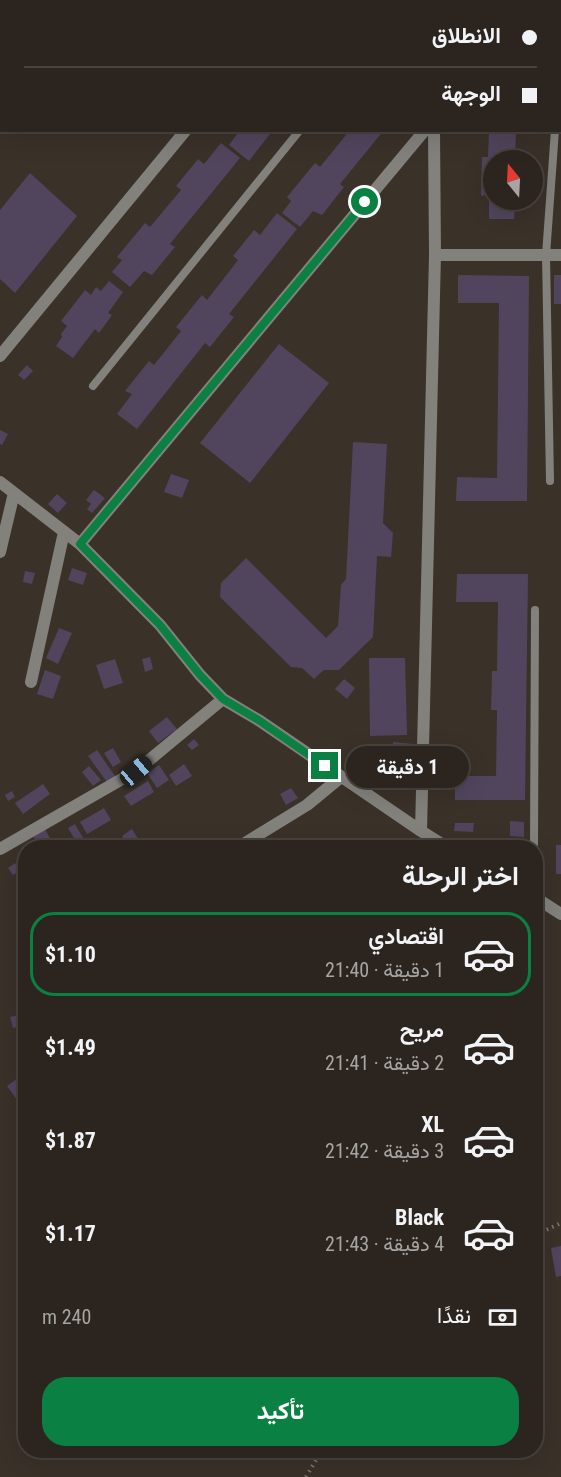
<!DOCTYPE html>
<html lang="ar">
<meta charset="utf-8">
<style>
body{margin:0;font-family:"Roboto Condensed",Vazirmatn,sans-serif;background:#342d28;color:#f1f3f6;direction:rtl;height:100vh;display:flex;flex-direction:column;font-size:22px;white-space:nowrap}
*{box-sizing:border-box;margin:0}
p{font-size:20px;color:#a6a5a4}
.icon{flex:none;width:33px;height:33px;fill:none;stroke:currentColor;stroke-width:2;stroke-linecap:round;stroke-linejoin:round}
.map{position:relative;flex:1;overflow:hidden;direction:ltr}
.details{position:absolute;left:18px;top:840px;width:525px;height:618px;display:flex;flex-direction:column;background:#2c251f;border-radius:24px;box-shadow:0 6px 24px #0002,0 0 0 2px #48423d;direction:rtl}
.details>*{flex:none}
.hud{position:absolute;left:0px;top:0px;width:561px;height:132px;box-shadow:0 6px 24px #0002,0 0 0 2px #48423d;direction:rtl;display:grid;align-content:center;height:132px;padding:0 24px;background:#2c251f}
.needle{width:39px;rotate:342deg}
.fabs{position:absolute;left:483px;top:150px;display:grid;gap:12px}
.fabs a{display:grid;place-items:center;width:60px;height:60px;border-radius:50%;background:#2c251f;box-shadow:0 6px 24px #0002,0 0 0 2px #48423d;font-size:30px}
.end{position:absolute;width:27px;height:27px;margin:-14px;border:8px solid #0b8043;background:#fff;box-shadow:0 0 0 3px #fff}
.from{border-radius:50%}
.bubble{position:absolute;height:42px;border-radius:21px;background:#2c251f;box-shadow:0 6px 24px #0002,0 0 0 2px #48423d;font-size:20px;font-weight:700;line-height:42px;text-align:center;direction:rtl}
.car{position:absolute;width:18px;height:36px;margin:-18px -9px;border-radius:8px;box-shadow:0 0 4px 2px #0007;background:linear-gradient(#222 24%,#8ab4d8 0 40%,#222 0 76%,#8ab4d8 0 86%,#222 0)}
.hud b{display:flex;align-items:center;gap:21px;height:57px;font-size:22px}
.hud b+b{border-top:2px solid #48423d}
.hud i{width:15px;height:15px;background:#f1f3f6}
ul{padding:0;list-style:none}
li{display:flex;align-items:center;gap:18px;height:84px;margin:0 12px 9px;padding:0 12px;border:3px solid transparent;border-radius:24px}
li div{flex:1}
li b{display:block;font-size:22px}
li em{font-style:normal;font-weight:700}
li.selected{border-color:#0b8043}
li>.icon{width:54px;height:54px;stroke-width:1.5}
h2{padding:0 24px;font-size:27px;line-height:72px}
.pay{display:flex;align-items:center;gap:15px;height:66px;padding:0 24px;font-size:22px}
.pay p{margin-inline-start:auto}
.button{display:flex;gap:12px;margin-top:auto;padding:12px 24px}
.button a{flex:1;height:69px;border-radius:24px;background:#0b8043;color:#fff;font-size:24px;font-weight:700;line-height:69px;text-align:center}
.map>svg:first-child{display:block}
</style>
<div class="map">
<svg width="561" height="1477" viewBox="0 0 561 1477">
<rect width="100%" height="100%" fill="#3a3129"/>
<path fill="#50455d" d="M240,130H273L249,161L229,145Z
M350,130H384L340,184L344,187L322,215L313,211L300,227L282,213L291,201L287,197L315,163L320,167Z
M489,130H516L515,160H494V200H515L514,219H489V194L481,196L482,157H488Z
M221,143L240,158L170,244L175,247L152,275L144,271L130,287L112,272L122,260L117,257L145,223L150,227L181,190L176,186L198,159L204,164Z
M30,173L77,216L15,293L0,279V210Z
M277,213L297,229L229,314L234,317L210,347L205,343L137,429L117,414L132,394L125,391L149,361L154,365L181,331L176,327L202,295L207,300L238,260L233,256L254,230L260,235Z
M458,275L529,276L527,501H456L457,477L497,478L499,303H458Z
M554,275H561V304H554Z
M109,281L123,292L108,313L112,315L99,333L95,329L73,358L56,346L62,337L61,334L67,326L61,321L85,290L91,295L96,287L101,291Z
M279,344L329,383L250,483L200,443Z
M27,365L33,371L24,380L18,375Z
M0,430L8,434L2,445L0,444Z
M353,442L387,444L383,523L393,533L391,557L377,556L373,637L339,670H324L314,679L302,668L291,667L220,597L221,583L246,558L326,638L338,626L341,585L346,579Z
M171,474L189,480L182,498L164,492Z
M94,490L105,498L92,513L87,509L91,504L86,500Z
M57,494L67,503L58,513L48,504Z
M72,568L87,573L83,585L68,580Z
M25,571L35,573L32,584L23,582Z
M457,574H528L525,800H455V776H496L497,710H491L492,671H497L498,602H456Z
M59,628L72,633L58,664L46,658Z
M150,657L153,669L145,672L142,659Z
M369,658H405L407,735L370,736Z
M115,659L123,683L104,689L96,665Z
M45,670L61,676L53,699L37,694Z
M344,679L355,688L347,699L335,689Z
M167,717L177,729L158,743L149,731Z
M194,739L199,745L192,750L187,745Z
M393,742L413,744L412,763L391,762Z
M113,748L121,762L113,767L104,753Z
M97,750L117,779L109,785L88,756Z
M184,764L192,776L176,786L169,775Z
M159,765L169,780L157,788L147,773Z
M89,766L101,780L93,786L82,772Z
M148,781L154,792L131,806L124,796Z
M43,784L50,794L23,814L15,803Z
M291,788L298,798L286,805L280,794Z
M12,791L15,797L8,801L5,795Z
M104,808L111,820L87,834L80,822Z
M510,821L524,822V837L510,836Z
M455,823H474L473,832L454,831Z
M75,824L85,841L78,845L68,828Z
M45,829L55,848H40L33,836Z
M132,829L144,848H130L122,836Z
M556,845H561V874H556Z
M15,863L20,871L13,875L8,868Z
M26,1013V1025L13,1028L10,1017Z
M26,1072V1112L7,1086Z
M561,1246V1276L556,1277L551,1248Z"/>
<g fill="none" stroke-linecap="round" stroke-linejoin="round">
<path stroke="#7f7770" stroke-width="4" stroke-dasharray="1.5 4.5" stroke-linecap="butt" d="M536,1235L561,1223
M306,1477L322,1450"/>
<path stroke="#83817c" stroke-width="8" d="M26,2L29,0
M186,2L187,0
M405,2L406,0
M0,14H2
M560,67L561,46
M93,386L300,130
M550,481L546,255L555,130
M534,848L535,610"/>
<path stroke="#83817c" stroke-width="12" d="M101,0L102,2
M428,0V2
M288,2L289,0
M0,106L2,105
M434,130L435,255H561
M0,356L186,130
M0,482L80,544L160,625L200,675L223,699L260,721L421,831L448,848
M80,544L425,130
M0,552L14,493
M31,682L64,532
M421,831L435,255
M237,848L307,805L341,777
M0,849L136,771L223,699
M536,898L561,914"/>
</g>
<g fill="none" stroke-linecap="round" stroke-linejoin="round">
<path stroke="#0b8043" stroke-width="8" d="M325,766L260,721L223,699L200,675L160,625L80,544L365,202"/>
</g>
</svg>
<div class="fabs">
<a><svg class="needle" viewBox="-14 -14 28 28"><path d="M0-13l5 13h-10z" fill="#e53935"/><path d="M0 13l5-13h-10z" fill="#a6a5a4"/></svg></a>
</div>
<i class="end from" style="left:365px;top:202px"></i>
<i class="end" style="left:325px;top:766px"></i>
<div class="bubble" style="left:346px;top:746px;width:123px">1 دقيقة</div>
<i class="car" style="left:136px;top:771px;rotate:50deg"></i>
<div class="hud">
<b><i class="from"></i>الانطلاق</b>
<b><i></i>الوجهة</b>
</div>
<section class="details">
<h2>اختر الرحلة</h2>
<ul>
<li class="selected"><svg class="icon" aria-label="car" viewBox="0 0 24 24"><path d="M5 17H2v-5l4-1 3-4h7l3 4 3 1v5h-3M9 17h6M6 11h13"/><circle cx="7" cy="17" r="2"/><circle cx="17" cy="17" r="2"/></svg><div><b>اقتصادي</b><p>1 دقيقة · 21:40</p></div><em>$1.10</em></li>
<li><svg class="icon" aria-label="car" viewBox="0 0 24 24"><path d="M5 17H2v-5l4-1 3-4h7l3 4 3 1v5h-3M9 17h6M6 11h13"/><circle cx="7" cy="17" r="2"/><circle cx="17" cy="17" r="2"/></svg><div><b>مريح</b><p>2 دقيقة · 21:41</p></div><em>$1.49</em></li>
<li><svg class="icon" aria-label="car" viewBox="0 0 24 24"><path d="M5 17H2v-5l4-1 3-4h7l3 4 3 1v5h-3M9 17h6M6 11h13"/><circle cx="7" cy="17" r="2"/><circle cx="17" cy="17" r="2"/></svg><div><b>XL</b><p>3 دقيقة · 21:42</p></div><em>$1.87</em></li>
<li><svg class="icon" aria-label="car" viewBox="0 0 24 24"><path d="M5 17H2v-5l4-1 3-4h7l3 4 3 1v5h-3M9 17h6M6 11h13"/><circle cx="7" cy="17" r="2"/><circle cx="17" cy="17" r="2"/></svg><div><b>Black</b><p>4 دقيقة · 21:43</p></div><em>$1.17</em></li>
</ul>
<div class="pay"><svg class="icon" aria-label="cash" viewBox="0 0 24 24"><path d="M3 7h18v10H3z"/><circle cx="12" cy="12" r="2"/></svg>نقدًا<p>240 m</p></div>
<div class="button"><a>تأكيد</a></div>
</section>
</div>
